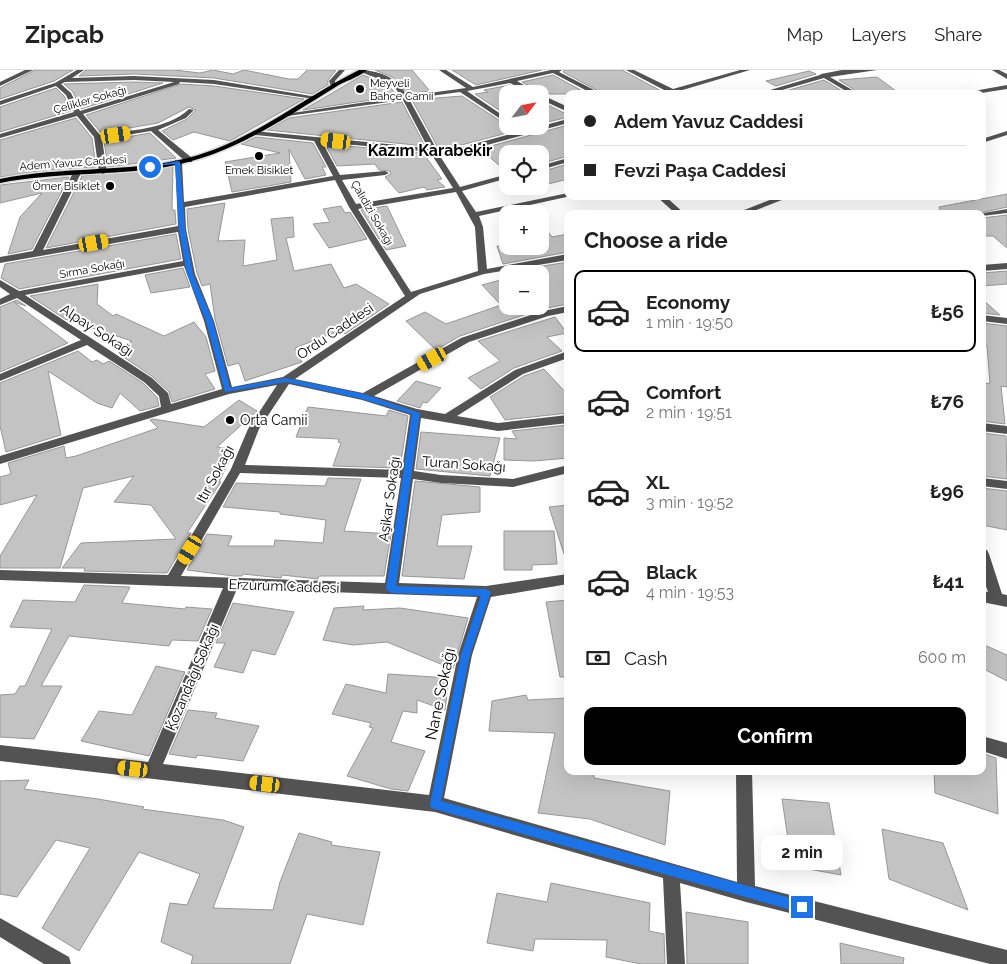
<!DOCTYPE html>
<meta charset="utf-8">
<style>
body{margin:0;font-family:Raleway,sans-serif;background:#f6f6f6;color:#222;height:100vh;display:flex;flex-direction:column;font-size:19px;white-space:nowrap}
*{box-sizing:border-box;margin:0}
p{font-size:16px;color:#767676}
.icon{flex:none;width:28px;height:28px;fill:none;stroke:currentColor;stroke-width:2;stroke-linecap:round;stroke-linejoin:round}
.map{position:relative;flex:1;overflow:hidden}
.details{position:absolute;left:564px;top:140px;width:422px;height:565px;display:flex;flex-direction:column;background:#fff;border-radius:10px;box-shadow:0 5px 20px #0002}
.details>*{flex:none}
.banner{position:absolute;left:564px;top:20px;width:422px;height:110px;border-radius:10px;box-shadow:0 5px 20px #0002;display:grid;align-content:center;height:110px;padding:0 20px;background:#fff}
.needle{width:32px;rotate:58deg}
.tools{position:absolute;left:499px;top:15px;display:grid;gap:10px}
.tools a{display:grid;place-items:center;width:50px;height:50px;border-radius:10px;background:#fff;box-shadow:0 5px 20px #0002;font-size:25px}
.end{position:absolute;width:22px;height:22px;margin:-11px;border:6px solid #1a73e8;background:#fff;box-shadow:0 0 0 2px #fff}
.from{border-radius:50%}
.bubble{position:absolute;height:35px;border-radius:10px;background:#fff;box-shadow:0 5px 20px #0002;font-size:16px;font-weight:700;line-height:35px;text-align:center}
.car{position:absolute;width:15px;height:30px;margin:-15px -8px;border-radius:6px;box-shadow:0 0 4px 1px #0007;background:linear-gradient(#f5c518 24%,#345 0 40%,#f5c518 0 76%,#345 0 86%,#f5c518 0)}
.banner b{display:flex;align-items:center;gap:18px;height:48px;font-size:19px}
.banner b+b{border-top:1px solid #e0e0e0}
.banner i{width:12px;height:12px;background:#222}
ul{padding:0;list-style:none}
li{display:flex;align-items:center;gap:15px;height:82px;margin:0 10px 8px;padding:0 10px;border:2px solid transparent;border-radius:10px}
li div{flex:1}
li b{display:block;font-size:19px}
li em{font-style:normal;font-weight:700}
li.current{border-color:#000}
li>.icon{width:45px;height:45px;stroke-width:1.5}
h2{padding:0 20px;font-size:22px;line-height:60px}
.pay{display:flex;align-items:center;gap:12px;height:55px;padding:0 20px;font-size:19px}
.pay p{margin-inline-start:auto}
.button{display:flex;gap:10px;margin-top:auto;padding:10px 20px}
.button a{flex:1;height:58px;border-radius:10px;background:#000;color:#fff;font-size:20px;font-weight:700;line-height:58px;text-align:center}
header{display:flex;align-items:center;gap:30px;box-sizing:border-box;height:70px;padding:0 25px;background:#fff;border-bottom:1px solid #e0e0e0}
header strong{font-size:24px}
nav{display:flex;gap:28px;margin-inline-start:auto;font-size:18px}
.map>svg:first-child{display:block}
</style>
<header>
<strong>Zipcab</strong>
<nav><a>Map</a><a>Layers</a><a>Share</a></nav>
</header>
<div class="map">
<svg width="1007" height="894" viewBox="0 0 1007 894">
<rect width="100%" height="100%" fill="#fff"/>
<path fill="#c3c3c3" stroke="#979797" d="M35,0H73L54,11L0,29V18Z
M86,0H174L200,3L213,0L233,4L244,0L289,9H298L307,0H336L328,10V15L312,24L214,8L134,4L79,6Z
M375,0H412L430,21L408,24L394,8Z
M452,0H542L476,15Z
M564,0H622L661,21L656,24H604L563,2Z
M809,1L816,4L776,16L766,11Z
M363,5L387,14L398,26L303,40Z
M553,5L588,24H544L522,12Z
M877,7L900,24H861L839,10Z
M824,10L847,24H791L786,21Z
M134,12L163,13L81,39L73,22L64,14Z
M181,14L214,16L304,29L230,71L194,62L173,70L162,61L187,49L196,40L189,37L158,53L101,63L86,45Z
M510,15L526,24H508V46L475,24L488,22L484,20Z
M56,18L64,26L71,41L0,62V37Z
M462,26L508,56V59L533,56L454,77L437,76L412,30Z
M540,31L568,45V47L540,54Z
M402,32L425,76L267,60L289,48Z
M76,48L92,68L96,97L47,100L0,107V70Z
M568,55V86L540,94V84H508L507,102L480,79Z
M150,63L176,88L108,97L104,71Z
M256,67L313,73L326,97H322L326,105L305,109L289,79L291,112L232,122L225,92L280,83L241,74Z
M325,74L423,83L442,109L437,110L445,117L427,120L424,117L399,123L385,107L391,104L390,101L379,100L375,94L337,96Z
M568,94V109L540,116V102Z
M173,97L172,140H175L176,154L46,178L82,106Z
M69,107L32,179L8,184L20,147L42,123L0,133V115Z
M1007,124V137L976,144H940L939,137Z
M225,133L218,171L245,170L243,196L277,190L271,149L293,147L294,167L286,168L294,201L331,194L344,218L356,214L389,234L345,264L341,260L295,278L302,292L245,311L239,293L228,296L215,249L210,214L202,216L197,203L188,159L187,139Z
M341,136L345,143L350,142L367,169L329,178L313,154L330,152L323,139Z
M387,136L406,176L386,180L361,140Z
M1007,145V178L993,166H982V148Z
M540,151L552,167L568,164V182L503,194L497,176H540Z
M176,164L181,189L19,219L1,208L5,194Z
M568,192V234L542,239L460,266L436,280L406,251L425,242L446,254L501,235L482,215L508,208V236H540V204L506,202Z
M183,198L190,217L151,223L145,205Z
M1007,201V214L982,216V203Z
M98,214L97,234L113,246L116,244L164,266L194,252L206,267L215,301L205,304L215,319L172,332L169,322L153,307L122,286L126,284L121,277L132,271L65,249L30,226Z
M982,229L1000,245L982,243Z
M17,230L26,236L14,232L68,273L0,302V237Z
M555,247L567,263L547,267L562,281L514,298L481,319L468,308L500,291L478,271Z
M982,253L1007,256V317L1001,316L1005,354L982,351V314L990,313L987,276H982Z
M78,281L92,292L97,290L103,294L109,291L143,313L157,327L159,336L140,341L120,323L112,338L97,333L48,301L61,365L6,382L0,356V313Z
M544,299L568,325V343L505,350L490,327L524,306Z
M416,311L441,318L427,333L423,332L420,338L397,331Z
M239,330L257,341L217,377L235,379L219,412H221L187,463H191L167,503L84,501L85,498H62L81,473L176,469L151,435L114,432L134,406L83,418L60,498H0V486L37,425L0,435V407L11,404L8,393L64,376L66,388L76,386L158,358L150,350L153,349L204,357Z
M308,337L386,346L389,340L408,346L400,398L333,396L341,373L338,372L339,369L296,367Z
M568,355V388L534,391L504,390V368L517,369L512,361Z
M421,362L500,368L490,406L416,399Z
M982,363L1006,366L1007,409L982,406Z
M328,408L361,409L344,461L391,464L384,506H319L318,509L282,505L281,508L243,504L242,506H234L187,500L207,464L232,466L228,476H274L275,470L323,473L326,450L280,444V442L223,437L236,413L325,416Z
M415,411L480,417V442L442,445L437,476H472L464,509L402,506Z
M982,418L1007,421V460L982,455Z
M568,435V484H564L549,437Z
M504,461H554L557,494L532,495V500H504Z
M84,515L130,517L122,533L185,539L186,537L212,539L198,571L172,570L169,576L69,566L41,616H62L34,669L0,667V625L15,624L20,616H25L52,559L10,557L23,530L75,532Z
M568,530V607H560L546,532Z
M233,533L294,542L275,585L252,580L243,603L214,597L225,573H216Z
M364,536L363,540L400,538L468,548L453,599L387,572L353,575L323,570L334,538Z
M982,574L1007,585V611L982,598Z
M156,596L185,602L149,686L81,671L99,641L132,645Z
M388,604L449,608L445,640L417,630V643L403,641L391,672L425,681L408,721L391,719L347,706L373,658L369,657L371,653L332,644L346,614L386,623Z
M526,625L528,630L568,628V701H594V708L670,721L665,775L590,749L538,743L555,663L489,661L492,631Z
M188,640L217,643L215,648L259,656L243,691L197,685L196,688L169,684Z
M982,683L996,688L998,744L935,723L934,701H982Z
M29,710L24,719L98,729L144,737L142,739L223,750L244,757L213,838L273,840L280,812L299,763L332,772L331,775L380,782L363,855L307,844L290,894H191L193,886L161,872L170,833L187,835L200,804L139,782L79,881L42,858L90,778L56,770L17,827L0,824V711Z
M782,729L829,733L841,805L792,796Z
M882,759L943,773L968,840L889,809Z
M551,813L650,833L649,861L664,864L665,894H641L606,887L607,870L535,869L533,881L487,873L497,823L547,832Z
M686,842L748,852V894H687Z
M840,873L904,888L903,894H841Z"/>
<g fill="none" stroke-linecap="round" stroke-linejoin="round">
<defs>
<path id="major" d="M359,0H367C358,8 344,11 334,18C280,51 230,86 166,97C111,106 55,102 0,113V109C62,96 127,103 188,88C251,72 302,28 359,0Z"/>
</defs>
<use href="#major" stroke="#dbdbdb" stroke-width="3"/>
<path fill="#535353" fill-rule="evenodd" d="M25,0H33L0,16V12Z
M77,0H84L72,8L134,6L214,10L317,27L314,29L214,14L180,12L179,14L83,44L100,65C129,60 167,60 189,39L194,40L186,48L158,60L192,88V92H186L151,61L102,69L107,102L103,104L99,102L94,67L77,46L0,68V64L74,42L66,25L56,16L0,35V31L55,13ZM134,10L174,12L80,41L71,23L61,14L65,12Z
M339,0H345L335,11V16H331L329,11Z
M358,0C378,0 398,7 407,26L466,18L439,0H446L473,17L551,0H562L559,2L602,24H593L553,3L517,11L539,24H531L510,13L467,21L508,49V54L460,22L409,29L436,78L451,80L568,49V53L454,84L438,83L460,117L508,104V108L462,121L476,142L568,123V126H571L479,146L483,157L487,199L568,184V190L484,204L420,224L295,309L363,323L461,268L543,241L568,236V242L548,246L469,272L374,326L417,339L445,344L515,300L568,281V288L523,304L457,346L498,353L568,345V353L498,361L421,348L414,401L441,405L513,409L568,395V403L513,417L441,413L413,409L399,513L486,516L568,504V514L491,527L472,585L444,728L737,812L736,701H752L755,816L1007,880V894H990L746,832L680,813L685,894H667L663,808L435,742L0,691V675L148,692L223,518L0,510V500L168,505L231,399L248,359L277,315L229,324L0,394V386L161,337L159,326L144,312L87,275L0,311V304L81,270L17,228L0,235V229L10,224L0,217V210L19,221L183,191L178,162L0,193V187L33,181L74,101L81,103L43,180L178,156L175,90L182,92L184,132L333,106L314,71L256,65H253V61L428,78L403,30L288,46L285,44L401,27C392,8 374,10 358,0ZM322,72L430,82L453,118L356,134L342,110L385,105L389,103L385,101L340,105ZM335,110L349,137L405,226L283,307L232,317L214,251L195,204L186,159L185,137ZM456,122L475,157L478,201L411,222L358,139ZM184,196L204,251L222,319L171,334L168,323L152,308L25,225ZM289,314L362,330L410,345L402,400L245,395L259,359ZM240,403L401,408L385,513L181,506ZM237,519L477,527L458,585L429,725L163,694Z
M626,0H634L673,19L740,0H750L669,24H658L666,21Z
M842,0H877L830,7L859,24H851L824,8L768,24H757L820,5L821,4Z
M992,0H999L1007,4V9Z
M1007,15V19L975,24H957Z
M540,24L568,37V42L540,29Z
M1007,61V65L982,73V69Z
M568,88V92L540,100V96Z
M656,126H665L685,144H676Z
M780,126H792L746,144H734Z
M1007,139V143L982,146V144H978Z
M1007,193V199L982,201V195Z
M982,245L1007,248V254L982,251Z
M982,353L1007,356V364L982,361Z
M982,408L1007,411V419L982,416Z
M982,479L987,480L989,484L1002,524L1007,525V537L982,532V521L988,522L982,505Z
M982,666L1007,673V689L982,681Z
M0,848L69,887L71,894H44L0,867Z"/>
<use href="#major" fill="#000" fill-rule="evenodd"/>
</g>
<path fill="#1a73e8" d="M178,91L180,92L185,159L193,204L213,251L230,318L286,308L364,324L420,343L396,516L486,519L491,522L470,585L441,731L802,831L808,837L806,841L802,843L431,738L430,734L461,585L481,526L391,523L386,519L412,344L362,329L286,312L225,322L206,251L187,204L179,159L175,94L147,97Z"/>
<g fill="#000" stroke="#fff" stroke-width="2">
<circle cx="360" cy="19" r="5"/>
<circle cx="259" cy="86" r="5"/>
<circle cx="110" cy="116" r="5"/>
<circle cx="230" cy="350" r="5"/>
</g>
<g text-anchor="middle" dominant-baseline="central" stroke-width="4" stroke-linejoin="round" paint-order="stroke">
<g font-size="11" fill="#000" stroke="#fff" text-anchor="start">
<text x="370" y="13">Meyveli<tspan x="370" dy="13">Bahçe Camii</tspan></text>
<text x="259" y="100" text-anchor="middle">Emek Bisiklet</text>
<text x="100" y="116" text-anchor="end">Ömer Bisiklet</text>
</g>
<g font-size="11" fill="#000" stroke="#fff">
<text transform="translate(90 30) rotate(-16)">Çelikler Sokağı</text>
<text transform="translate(73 93) rotate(-4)">Adem Yavuz Caddesi</text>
<text transform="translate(372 143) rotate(60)">Çalıdizi Sokağı</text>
<text transform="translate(92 199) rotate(-10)">Sırma Sokağı</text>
</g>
<g font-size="14" fill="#000" stroke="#fff">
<text transform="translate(97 260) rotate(33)">Alpay Sokağı</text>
<text transform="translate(335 261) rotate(-34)">Ordu Caddesi</text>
<text transform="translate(464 394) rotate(4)">Turan Sokağı</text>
<text transform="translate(215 404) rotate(-62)">Itır Sokağı</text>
<text transform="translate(389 429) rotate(-82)">Aşikar Sokağı</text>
<text transform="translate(284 516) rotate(2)">Erzurum Caddesi</text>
<text transform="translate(192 607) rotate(-67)">Kozandağı Sokağı</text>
</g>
<g font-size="14" fill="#000" stroke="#fff" text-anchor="start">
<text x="240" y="350">Orta Camii</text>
</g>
<g font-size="16" font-weight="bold" fill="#000" stroke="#fff">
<text x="430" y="80">Kazım Karabekir</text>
</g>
<g font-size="16" fill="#000" stroke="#fff">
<text transform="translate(440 624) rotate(-78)">Nane Sokağı</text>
</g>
</g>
</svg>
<div class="tools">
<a><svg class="needle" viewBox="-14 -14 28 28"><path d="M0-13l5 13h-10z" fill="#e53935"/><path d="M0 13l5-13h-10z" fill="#767676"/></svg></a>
<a><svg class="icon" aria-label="locate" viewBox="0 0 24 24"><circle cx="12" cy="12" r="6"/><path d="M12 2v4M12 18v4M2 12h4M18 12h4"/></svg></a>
<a>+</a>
<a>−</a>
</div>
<i class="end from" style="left:150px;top:97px"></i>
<i class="end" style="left:802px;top:837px"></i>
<div class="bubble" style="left:761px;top:765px;width:82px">2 min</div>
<i class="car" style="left:116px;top:65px;rotate:81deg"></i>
<i class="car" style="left:336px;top:71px;rotate:277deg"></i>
<i class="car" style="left:94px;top:173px;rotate:80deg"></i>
<i class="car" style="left:432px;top:289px;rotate:241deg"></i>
<i class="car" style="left:190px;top:480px;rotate:211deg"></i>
<i class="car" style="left:133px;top:699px;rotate:277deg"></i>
<i class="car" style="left:265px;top:714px;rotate:277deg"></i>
<div class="banner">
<b><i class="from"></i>Adem Yavuz Caddesi</b>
<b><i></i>Fevzi Paşa Caddesi</b>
</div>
<section class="details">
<h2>Choose a ride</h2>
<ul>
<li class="current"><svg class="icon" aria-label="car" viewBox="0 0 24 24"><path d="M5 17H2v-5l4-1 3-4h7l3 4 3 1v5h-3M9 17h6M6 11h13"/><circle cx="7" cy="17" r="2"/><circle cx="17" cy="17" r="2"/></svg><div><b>Economy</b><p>1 min · 19:50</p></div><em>₺56</em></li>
<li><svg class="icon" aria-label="car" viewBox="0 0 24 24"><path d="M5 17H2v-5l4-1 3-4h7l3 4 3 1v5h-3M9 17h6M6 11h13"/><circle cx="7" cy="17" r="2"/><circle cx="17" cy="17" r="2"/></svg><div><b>Comfort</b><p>2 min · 19:51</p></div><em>₺76</em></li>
<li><svg class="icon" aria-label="car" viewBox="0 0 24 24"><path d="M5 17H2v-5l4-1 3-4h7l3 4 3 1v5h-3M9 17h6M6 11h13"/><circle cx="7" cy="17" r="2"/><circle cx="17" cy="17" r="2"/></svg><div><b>XL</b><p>3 min · 19:52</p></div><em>₺96</em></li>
<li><svg class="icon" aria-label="car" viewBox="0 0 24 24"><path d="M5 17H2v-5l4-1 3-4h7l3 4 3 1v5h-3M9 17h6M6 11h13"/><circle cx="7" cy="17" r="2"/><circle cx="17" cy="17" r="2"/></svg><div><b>Black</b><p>4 min · 19:53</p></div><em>₺41</em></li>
</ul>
<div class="pay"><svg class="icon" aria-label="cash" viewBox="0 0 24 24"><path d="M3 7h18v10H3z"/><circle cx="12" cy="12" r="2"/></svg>Cash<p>600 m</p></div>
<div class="button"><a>Confirm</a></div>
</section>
</div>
